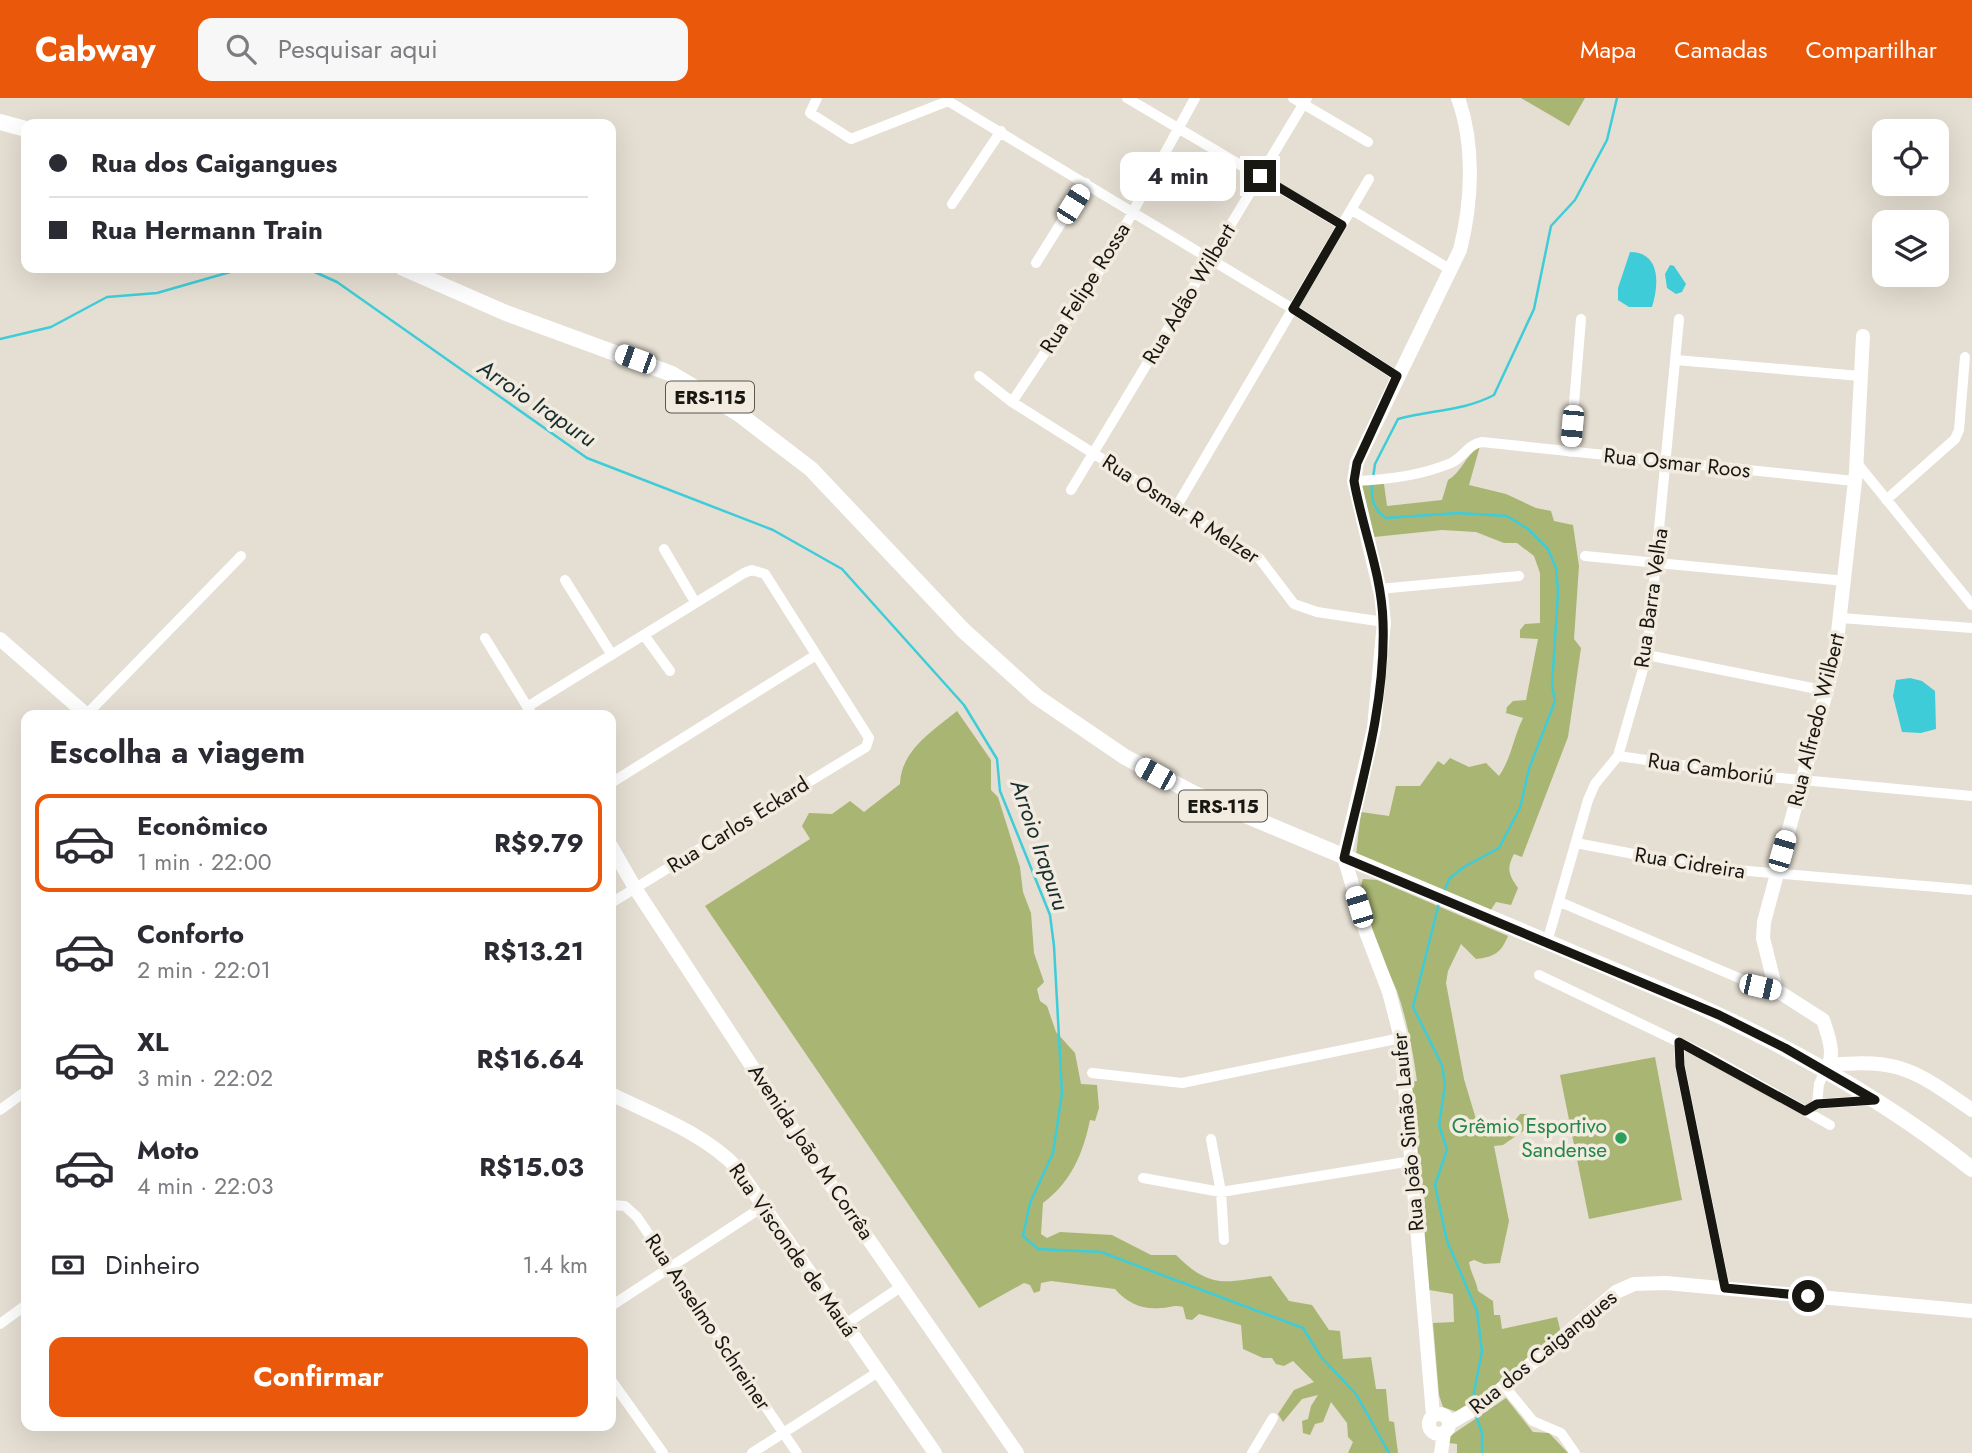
<!DOCTYPE html>
<html lang="pt">
<meta charset="utf-8">
<style>
body{margin:0;font-family:Jost,sans-serif;background:#f7f7f7;color:#2b2b33;height:100vh;display:flex;flex-direction:column;font-size:26px;white-space:nowrap}
*{box-sizing:border-box;margin:0}
p{font-size:23px;color:#7c7c81}
.icon{flex:none;width:38px;height:38px;fill:none;stroke:currentColor;stroke-width:2;stroke-linecap:round;stroke-linejoin:round}
.map{position:relative;flex:1;overflow:hidden}
.drawer{position:absolute;left:21px;top:612px;width:595px;height:721px;display:flex;flex-direction:column;background:#fff;border-radius:14px;box-shadow:0 7px 28px #0002}
.drawer>*{flex:none}
.top-card{position:absolute;left:21px;top:21px;width:595px;height:154px;border-radius:14px;box-shadow:0 7px 28px #0002;display:grid;align-content:center;height:154px;padding:0 28px;background:#fff}
.controls{position:absolute;left:1872px;top:21px;display:grid;gap:14px}
.controls a{display:grid;place-items:center;width:77px;height:77px;border-radius:14px;background:#fff;box-shadow:0 7px 28px #0002;font-size:35px}
.end{position:absolute;width:32px;height:32px;margin:-16px;border:9px solid #191712;background:#fff;box-shadow:0 0 0 4px #fff}
.from{border-radius:50%}
.bubble{position:absolute;height:49px;border-radius:14px;background:#fff;box-shadow:0 7px 28px #0002;font-size:23px;font-weight:700;line-height:49px;text-align:center}
.car{position:absolute;width:21px;height:42px;margin:-21px -10px;border-radius:9px;box-shadow:0 0 5px 2px #0007;background:linear-gradient(#fff 24%,#345 0 40%,#fff 0 76%,#345 0 86%,#fff 0)}
.top-card b{display:flex;align-items:center;gap:24px;height:66px;font-size:26px}
.top-card b+b{border-top:2px solid #e1e1e2}
.top-card i{width:18px;height:18px;background:#2b2b33}
ul{padding:0;list-style:none}
li{display:flex;align-items:center;gap:21px;height:98px;margin:0 14px 10px;padding:0 14px;border:4px solid transparent;border-radius:14px}
li div{flex:1}
li b{display:block;font-size:26px}
li em{font-style:normal;font-weight:700}
li.on{border-color:#ea580c}
li>.icon{width:63px;height:63px;stroke-width:1.5}
h2{padding:0 28px;font-size:32px;line-height:84px}
.pay{display:flex;align-items:center;gap:18px;height:77px;padding:0 28px;font-size:26px}
.pay p{margin-inline-start:auto}
.button{display:flex;gap:14px;margin-top:auto;padding:14px 28px}
.button a{flex:1;height:80px;border-radius:14px;background:#ea580c;color:#fff;font-size:28px;font-weight:700;line-height:80px;text-align:center}
header{display:flex;align-items:center;gap:42px;box-sizing:border-box;height:98px;padding:0 35px;background:#ea580c;color:#fff}
header strong{font-size:33px}
nav{display:flex;gap:38px;margin-inline-start:auto;font-size:24px}
.search{width:490px;height:63px;background:#f7f7f7;display:flex;align-items:center;gap:18px;box-sizing:border-box;padding:0 24px;border-radius:14px;color:#7c7c81;font-size:26px}
.map>svg:first-child{display:block}
</style>
<header>
<strong>Cabway</strong>
<div class="search"><svg class="icon" aria-label="search" viewBox="0 0 24 24"><circle cx="10" cy="10" r="6"/><path d="M15 15l6 6"/></svg>Pesquisar aqui</div>
<nav><a>Mapa</a><a>Camadas</a><a>Compartilhar</a></nav>
</header>
<div class="map">
<svg width="1972" height="1355" viewBox="0 0 1972 1355">
<rect width="100%" height="100%" fill="#e5ded2"/>
<path fill="#a9b572" d="M1521,0H1585L1569,28Z
M1480,348L1469,387L1506,396L1536,410L1551,413L1554,423L1573,427L1579,468L1574,541L1581,550L1568,639L1522,759L1514,756C1506,771 1509,777 1518,790L1511,807L1496,804L1489,815L1356,757L1361,714L1389,718L1396,688H1420L1438,663L1444,667L1450,660L1469,669L1486,665L1499,678C1512,659 1513,640 1523,620L1506,615L1507,609L1513,603L1526,602L1538,541L1520,540V532L1525,526L1540,525V475L1534,458L1517,445H1504L1476,434L1442,432L1374,439L1359,385L1384,386L1387,408L1442,402L1448,382C1461,375 1465,358 1480,348Z
M957,613L991,662V692L998,699L1020,769L1023,794L1031,815L1034,855L1044,884L1037,891L1040,903L1047,908L1056,934L1075,955L1081,986L1097,987L1099,1010L1095,1023L1090,1022C1083,1056 1071,1084 1043,1105L1041,1136L1047,1140L1060,1134L1112,1137L1151,1157H1176C1211,1192 1225,1184 1271,1178L1289,1203L1312,1207L1329,1232L1340,1233L1343,1261L1371,1259L1376,1291H1386L1389,1323L1394,1324L1398,1355H1348L1353,1344L1348,1339L1347,1325L1331,1304L1323,1324L1315,1326L1310,1337L1303,1335L1302,1323L1308,1321L1311,1308L1318,1297L1302,1301L1283,1324L1278,1316L1294,1292L1314,1284L1293,1263L1284,1268L1276,1266L1272,1260H1263L1243,1251L1241,1227L1199,1216L1192,1222L1186,1221L1183,1209C1175,1206 1169,1210 1161,1210C1142,1212 1127,1205 1115,1191L1051,1183L1041,1185L1040,1193L1034,1195L1030,1187L1024,1185L979,1210L705,808L810,741L802,728L809,715L832,716L850,703L864,714L900,686C901,652 933,633 957,613Z
M1363,781L1377,782L1508,838C1501,855 1494,859 1476,861L1461,846L1448,873L1446,885L1464,981L1478,1028L1492,1027L1499,1031L1513,1025L1520,1016H1527L1529,1029L1503,1047L1494,1048L1509,1123L1500,1165L1484,1166L1474,1162L1469,1164C1470,1173 1476,1182 1478,1193L1493,1203L1494,1217H1500L1502,1231L1557,1219L1561,1235L1491,1292L1457,1314L1443,1309L1439,1297L1433,1225L1454,1224L1453,1196L1429,1192L1410,984L1417,983C1413,953 1407,922 1397,893C1387,867 1352,808 1363,781Z
M1655,959L1682,1102L1589,1121L1560,977Z
M1506,1300L1533,1334L1549,1335L1568,1355H1457V1346L1448,1345L1450,1338Z"/>
<path fill="#3ecdd8" d="M1630,154C1661,154 1659,187 1652,209H1629L1618,202V190Z
M1670,167L1674,168L1686,186L1682,194L1676,196L1667,190L1665,176Z
M1910,580L1922,583L1935,593L1936,631L1921,635L1902,634L1893,598L1896,582Z"/>
<g fill="none" stroke-linecap="round" stroke-linejoin="round">
<path stroke="#3ecdd8" stroke-width="2.5" d="M291,170L308,171L337,184L587,360L773,432L842,471L964,607L997,661L1000,693L1050,817L1054,848L1062,995L1053,1055L1030,1105L1023,1138L1038,1151L1101,1154L1303,1230L1321,1259L1356,1296L1389,1355
M0,241L51,229L107,199L157,195L244,170
M1373,380L1375,366L1398,321C1430,312 1464,313 1494,297L1534,211L1551,128L1575,102L1607,42L1617,0
M1372,386C1371,401 1373,411 1386,420L1458,415L1507,418L1528,431L1548,451L1556,470L1558,494L1552,588L1555,603L1529,671L1520,710L1499,750L1464,769L1450,780L1444,793
M1439,805L1413,909L1442,967L1445,987L1439,1027L1447,1052L1435,1087L1447,1143L1477,1213L1482,1253L1472,1305
M1475,1315L1482,1335V1355"/>
<path stroke="#fff" stroke-width="10" d="M817,0L810,15L851,41L948,3L1293,211L1397,278
M1127,0L1342,127
M1293,0L1368,44
M952,106L1001,33
M1352,112L1451,172
M1036,165L1086,85
M1676,262L1860,278
M979,278L1012,304L1259,460L1294,506L1317,514L1384,524
M1012,304L1106,163L1195,0
M1570,354L1581,221
M1856,364L1972,507
M1354,383C1387,382 1420,378 1451,365C1463,360 1468,346 1482,344L1854,383
M1071,392L1307,0
M1886,402L1955,341L1959,332L1965,259
M1178,406L1369,81
M664,451L695,504
M1585,458L1845,483
M565,482L612,557
M1379,491L1519,478
M1841,520L1972,530
M644,537L670,573
M485,540L533,618
M1647,557L1827,593
M527,609L744,475L752,472L765,476L869,640L866,649L611,805
M86,617L241,458
M1618,658L1759,678L1972,698
M611,685L816,557
M1576,745L1702,769L1972,792
M1560,804L1760,889L1776,892
M1547,844L1588,702L1595,686L1618,658L1647,557L1679,221
M1539,877L1712,960L1830,1027
M1679,944L1680,968L1725,1190
M1092,975L1182,985L1401,940
M1817,1006L1819,986L1825,972
M0,1012L26,993
M1806,1013L1817,1006L1875,1002
M1211,1041L1221,1094L1224,1142
M1143,1080L1221,1094L1412,1063
M611,1107L625,1108L637,1119L797,1355
M611,1208L764,1108
M847,1225L902,1188
M0,1226L26,1207
M611,1282L663,1355
M1505,1289L1533,1323L1561,1335L1575,1355
M752,1355L878,1274
M1252,1355L1273,1320"/>
<path stroke="#fff" stroke-width="14" d="M0,541L88,618
M611,748L635,790L810,1057L1017,1355
M1830,967C1900,960 1916,973 1972,1012
M1825,972C1837,959 1828,937 1823,922L1776,892L1763,840L1764,824L1835,561L1856,374L1863,238
M611,996C653,1017 704,1035 737,1070L935,1355
M1429 1326a10 10 0 1 1 20 0a10 10 0 1 1-20 0Z
M1433,1317L1401,940L1389,894L1366,834L1344,759L1374,630L1384,524L1381,497L1354,383L1357,364L1460,152C1472,105 1475,47 1458,0
M1450,1325L1487,1303L1616,1194L1634,1186L1666,1185L1972,1213
M1441,1355L1444,1335"/>
<path stroke="#fff" stroke-width="16" d="M0,24L26,31
M403,170L506,215L672,276L739,316L811,371L964,533L1037,599L1125,659L1193,695L1690,904C1790,949 1887,1003 1972,1071"/>
</g>
<g fill="none" stroke-linecap="round" stroke-linejoin="round">
<path stroke="#191712" stroke-width="9" d="M1260,78L1342,127L1293,211L1397,278L1357,365L1354,383C1362,429 1382,477 1383,524C1386,603 1362,683 1344,760L1719,917L1785,950L1875,1002L1817,1006L1805,1013L1679,944L1680,968L1725,1190L1808,1198"/>
</g>
<circle fill="#2e9e5b" stroke="#f2ebdf" stroke-width="2.5" cx="1621" cy="1040" r="7"/>
<g text-anchor="middle" dominant-baseline="central" stroke-width="7" stroke-linejoin="round" paint-order="stroke">
<g fill="#f2ebdf" stroke="#5a5750" stroke-width="2">
<rect x="666" y="283.5" width="88" height="31" rx="5"/>
<rect x="1179" y="692.5" width="88" height="31" rx="5"/>
</g>
<g font-size="19" font-weight="bold" fill="#191712">
<text x="710" y="299">ERS-115</text>
<text x="1223" y="708">ERS-115</text>
</g>
<g font-size="21" fill="#191712" stroke="#f2ebdf">
<text transform="translate(1085 190) rotate(-58)">Rua Felipe Rossa</text>
<text transform="translate(1189 196) rotate(-59)">Rua Adão Wilbert</text>
<text transform="translate(1677 365) rotate(6)">Rua Osmar Roos</text>
<text transform="translate(1181 411) rotate(33)">Rua Osmar R Melzer</text>
<text transform="translate(1651 500) rotate(-82)">Rua Barra Velha</text>
<text transform="translate(1816 622) rotate(-76)">Rua Alfredo Wilbert</text>
<text transform="translate(1711 671) rotate(8)">Rua Camboriú</text>
<text transform="translate(738 727) rotate(-32)">Rua Carlos Eckard</text>
<text transform="translate(1690 765) rotate(9)">Rua Cidreira</text>
<text transform="translate(1408 1034) rotate(-95)">Rua João Simão Laufer</text>
<text transform="translate(811 1054) rotate(56)">Avenida João M Corrêa</text>
<text transform="translate(793 1152) rotate(55)">Rua Visconde de Mauá</text>
<text transform="translate(708 1224) rotate(56)">Rua Anselmo Schreiner</text>
<text transform="translate(1543 1254) rotate(-39)">Rua dos Caigangues</text>
</g>
<g font-size="21" fill="#27864d" stroke="#f2ebdf" text-anchor="end">
<text x="1607" y="1028">Grêmio Esportivo<tspan x="1607" dy="24">Sandense</tspan></text>
</g>
<g font-size="23" font-style="italic" fill="#162d2f" stroke="#f2ebdf">
<text transform="translate(537 305) rotate(34)">Arroio Irapuru</text>
<text transform="translate(1040 747) rotate(71)">Arroio Irapuru</text>
</g>
</g>
</svg>
<div class="controls">
<a><svg class="icon" aria-label="locate" viewBox="0 0 24 24"><circle cx="12" cy="12" r="6"/><path d="M12 2v4M12 18v4M2 12h4M18 12h4"/></svg></a>
<a><svg class="icon" aria-label="layers" viewBox="0 0 24 24"><path d="M12 4l9 5-9 5-9-5zM3 14l9 5 9-5"/></svg></a>
</div>
<i class="end from" style="left:1808px;top:1198px"></i>
<i class="end" style="left:1260px;top:78px"></i>
<div class="bubble" style="left:1120px;top:54px;width:116px">4 min</div>
<i class="car" style="left:1073px;top:106px;rotate:32deg"></i>
<i class="car" style="left:635px;top:261px;rotate:290deg"></i>
<i class="car" style="left:1572px;top:328px;rotate:185deg"></i>
<i class="car" style="left:1155px;top:676px;rotate:299deg"></i>
<i class="car" style="left:1782px;top:753px;rotate:16deg"></i>
<i class="car" style="left:1359px;top:809px;rotate:343deg"></i>
<i class="car" style="left:1760px;top:889px;rotate:103deg"></i>
<div class="top-card">
<b><i class="from"></i>Rua dos Caigangues</b>
<b><i></i>Rua Hermann Train</b>
</div>
<section class="drawer">
<h2>Escolha a viagem</h2>
<ul>
<li class="on"><svg class="icon" aria-label="car" viewBox="0 0 24 24"><path d="M5 17H2v-5l4-1 3-4h7l3 4 3 1v5h-3M9 17h6M6 11h13"/><circle cx="7" cy="17" r="2"/><circle cx="17" cy="17" r="2"/></svg><div><b>Econômico</b><p>1 min · 22:00</p></div><em>R$9.79</em></li>
<li><svg class="icon" aria-label="car" viewBox="0 0 24 24"><path d="M5 17H2v-5l4-1 3-4h7l3 4 3 1v5h-3M9 17h6M6 11h13"/><circle cx="7" cy="17" r="2"/><circle cx="17" cy="17" r="2"/></svg><div><b>Conforto</b><p>2 min · 22:01</p></div><em>R$13.21</em></li>
<li><svg class="icon" aria-label="car" viewBox="0 0 24 24"><path d="M5 17H2v-5l4-1 3-4h7l3 4 3 1v5h-3M9 17h6M6 11h13"/><circle cx="7" cy="17" r="2"/><circle cx="17" cy="17" r="2"/></svg><div><b>XL</b><p>3 min · 22:02</p></div><em>R$16.64</em></li>
<li><svg class="icon" aria-label="car" viewBox="0 0 24 24"><path d="M5 17H2v-5l4-1 3-4h7l3 4 3 1v5h-3M9 17h6M6 11h13"/><circle cx="7" cy="17" r="2"/><circle cx="17" cy="17" r="2"/></svg><div><b>Moto</b><p>4 min · 22:03</p></div><em>R$15.03</em></li>
</ul>
<div class="pay"><svg class="icon" aria-label="cash" viewBox="0 0 24 24"><path d="M3 7h18v10H3z"/><circle cx="12" cy="12" r="2"/></svg>Dinheiro<p>1.4 km</p></div>
<div class="button"><a>Confirmar</a></div>
</section>
</div>
